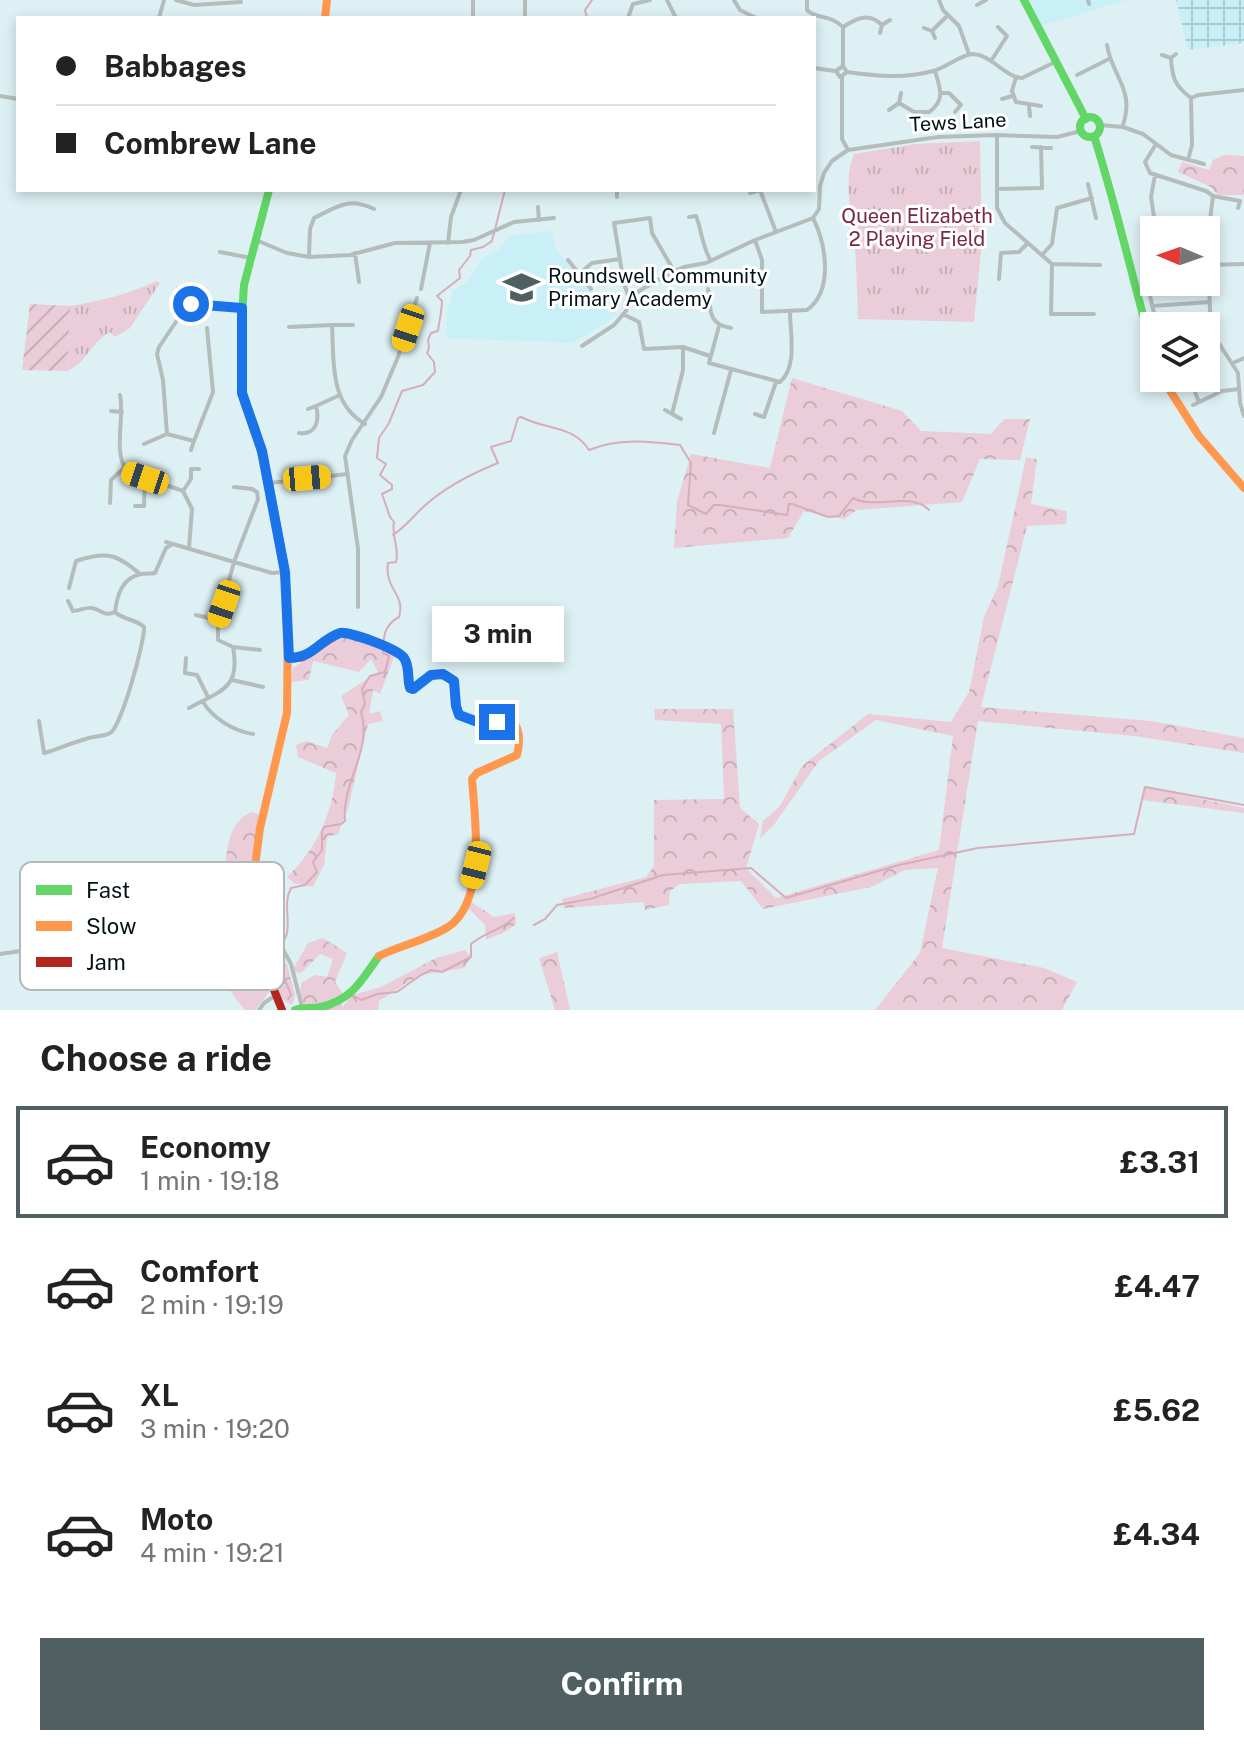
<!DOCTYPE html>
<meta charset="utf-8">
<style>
body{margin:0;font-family:"Public Sans",sans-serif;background:#f6f6f6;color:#222;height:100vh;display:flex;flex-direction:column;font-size:30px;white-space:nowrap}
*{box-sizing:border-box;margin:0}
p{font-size:26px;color:#767676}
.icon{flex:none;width:44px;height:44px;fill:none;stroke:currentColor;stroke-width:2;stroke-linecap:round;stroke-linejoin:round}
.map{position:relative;height:1010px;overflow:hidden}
.details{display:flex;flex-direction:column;background:#fff;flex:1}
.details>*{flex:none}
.guide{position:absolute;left:16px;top:16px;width:800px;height:176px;border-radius:0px;box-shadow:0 4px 12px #0003;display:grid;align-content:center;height:176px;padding:0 40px;background:#fff}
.needle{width:52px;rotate:272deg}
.fabs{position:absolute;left:1140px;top:216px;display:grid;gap:16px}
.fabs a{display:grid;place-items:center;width:80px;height:80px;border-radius:0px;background:#fff;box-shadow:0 4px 12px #0003;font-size:40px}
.end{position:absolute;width:36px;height:36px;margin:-18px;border:10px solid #1a73e8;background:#fff;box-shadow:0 0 0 4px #fff}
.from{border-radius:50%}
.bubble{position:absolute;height:56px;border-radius:0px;background:#fff;box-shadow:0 4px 12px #0003;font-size:26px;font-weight:700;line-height:56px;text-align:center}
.car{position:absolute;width:24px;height:48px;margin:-24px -12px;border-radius:10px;box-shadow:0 0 6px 2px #0007;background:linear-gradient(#f5c518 24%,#345 0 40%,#f5c518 0 76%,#345 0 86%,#f5c518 0)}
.guide b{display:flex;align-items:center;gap:28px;height:76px;font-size:30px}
.guide b+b{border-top:2px solid #e0e0e0}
.guide i{width:20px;height:20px;background:#222}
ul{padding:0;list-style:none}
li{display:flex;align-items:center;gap:24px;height:112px;margin:0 16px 12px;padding:0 24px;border:4px solid transparent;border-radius:0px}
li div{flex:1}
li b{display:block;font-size:30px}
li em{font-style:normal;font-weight:700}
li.selected{border-color:#4f5f62}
li>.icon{width:72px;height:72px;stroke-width:1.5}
h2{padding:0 40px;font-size:36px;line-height:96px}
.button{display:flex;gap:16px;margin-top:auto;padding:16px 40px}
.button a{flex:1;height:92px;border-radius:0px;background:#4f5f62;color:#fff;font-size:32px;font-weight:700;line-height:92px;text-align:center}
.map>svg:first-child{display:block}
</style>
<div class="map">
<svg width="1244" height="1010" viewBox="0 0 1244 1010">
<defs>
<pattern id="industrial-grid" width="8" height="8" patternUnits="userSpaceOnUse" patternTransform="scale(2)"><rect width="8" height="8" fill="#c9f0f7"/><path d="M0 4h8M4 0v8" fill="none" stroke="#abcdd3"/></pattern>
<pattern id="forest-crowns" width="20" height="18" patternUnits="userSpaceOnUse" patternTransform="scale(2)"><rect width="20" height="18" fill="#eacdd8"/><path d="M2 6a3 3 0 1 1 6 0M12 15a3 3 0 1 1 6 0" fill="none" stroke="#c7afb8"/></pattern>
<pattern id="park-tufts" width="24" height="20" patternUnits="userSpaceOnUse" patternTransform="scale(2)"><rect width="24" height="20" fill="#eacdd8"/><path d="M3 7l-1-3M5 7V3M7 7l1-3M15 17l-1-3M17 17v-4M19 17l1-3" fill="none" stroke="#c7afb8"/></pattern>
<pattern id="garden-furrows" width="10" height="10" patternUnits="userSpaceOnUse" patternTransform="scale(2)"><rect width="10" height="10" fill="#eacdd8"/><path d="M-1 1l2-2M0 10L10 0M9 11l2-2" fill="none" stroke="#c7afb8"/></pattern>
</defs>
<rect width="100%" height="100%" fill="#ddf0f3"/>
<path fill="#c9f0f7" d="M1030,0H1126L1042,26Z
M552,231L554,244L558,252L599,302L617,312L609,321L573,343L446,338L447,313L453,290L466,283L483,258L497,251L510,235Z"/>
<path fill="url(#industrial-grid)" d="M1176,0H1244V43L1188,50Z"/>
<path fill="url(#forest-crowns)" d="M1224,155L1244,156V195H1218L1211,187L1178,172L1182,162L1209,170L1213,160Z
M792,378L902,411L921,431L991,434L1004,419H1030L1020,460L980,459L962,502L857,510L844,519L804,511L788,538L674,548L677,502L691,454L770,468Z
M1026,458L1037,459L1031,504L1067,511L1066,524L1027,526L981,707L1151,721L1244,738V753L1135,736L978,721L942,948L1044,968L1077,982L1062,1010H875L920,953L938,868L905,870L871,887L763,909L741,881L680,884L670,891L669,905L645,910L644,902L564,908L562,899L646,877L654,866V800L724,799L721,724L655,720L654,709H733L740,808L759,824L746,868L776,898L939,850L953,736L876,720L819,761L773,826L760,838L763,821L780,806L802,766L868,714L951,722L969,692L984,617L998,586Z
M346,636L390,652L401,660L394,657L380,694L373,690L369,714L380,711L383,721L368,724L348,808L338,834L327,837L324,865L313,887L294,883L287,877C316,850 333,813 336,773L298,757L296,745L306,741L327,748L332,735L349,715L341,696L378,672L371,659L359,672L313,661L309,680L291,682L293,668L334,641Z
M1145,787L1244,808V813L1142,800Z
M252,812L260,815L247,894L233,899L225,898C226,871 221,823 252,812Z
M471,902L494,917L515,913L516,924L507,931L486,940L485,925L467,907Z
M259,918L271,947L287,964L295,995L292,1005L280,998L261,942Z
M323,938L347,953L335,982L342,992V1008L352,995L381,987L436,958L465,950L471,957L464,968L420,975L379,1001L378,1010H299L301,983L315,975L327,977L333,959L320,954L301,973L292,971L308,943Z
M557,952L570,1010H555L539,958Z
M255,957L269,992L255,1010H245L220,978L237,962Z"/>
<path fill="url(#park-tufts)" d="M980,141L982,241L974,322L858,319C857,296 857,272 855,249C853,219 842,182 854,154L916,144Z
M157,281L160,283L130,328L115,337L110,332C90,343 88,362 67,371L70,306C101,301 129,294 157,281Z"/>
<path fill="url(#garden-furrows)" d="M30,304L70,306L67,371L22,370Z"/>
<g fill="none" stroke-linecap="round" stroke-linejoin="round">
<path stroke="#d7adba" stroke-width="2" d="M587,18L585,10L592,0
M393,535C405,527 412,518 421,509C442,489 473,473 498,463L491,447L511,441L518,418L521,417C546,430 573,425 589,450C618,438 649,441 680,445L691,463L688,505L706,514L714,505H720L787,515L789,504H792L828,517L839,516L853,498C875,510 911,491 929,510
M534,925L545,919L557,905L590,899L663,875L751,868L786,898L899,865L978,848L1134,834L1145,787L1244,805
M347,998L352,995L361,1000L377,994L397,992L421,975L431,970L442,972L471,957V944C485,932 500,931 514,918
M288,999L291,995L276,957C278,949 285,941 287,933C290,917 283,903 291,888L305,885L317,872L313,862L322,850V831L324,827L341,824L345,821C341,783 373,750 361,712L365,704L362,689L370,676L385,672L389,656L383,653C383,637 384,625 399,617C406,594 384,589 388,563L396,562C400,549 391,537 394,522L390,517L382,494L392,489V485L380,475L386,464L377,458L379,438L389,423L402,391L423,385L435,372L434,362L427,353L429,348L428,340L431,333L438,331C439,321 442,311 442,301L437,296L460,278L459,270L470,256L471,250L483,247L492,241L505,190
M327,1010L338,1003"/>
<path stroke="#b5bcbc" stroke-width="4" d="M176,0L194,5L241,2
M473,0V18
M525,0V18
M667,0L676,18
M734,0L740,10L756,18
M807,0V10C817,20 828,13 843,27C857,18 869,12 882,25L890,20
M939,0L943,10L959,26L969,54
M1088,0L1089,4
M977,5L986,0
M159,18L164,0
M628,18L633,4L650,0
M924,28L932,31L948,15
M932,31L935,38
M880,33L882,25
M1107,45C1112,77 1135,89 1123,125
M1162,55L1171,58L1176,54
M1171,58C1172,78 1175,86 1191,98L1192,145L1188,160
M991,61L1007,36L998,27
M843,66L836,71L840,77L847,72L843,66V27
M814,68L835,71
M847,72C877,76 904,79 933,71C945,68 962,54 973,54C992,55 1003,76 1022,78L1055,62
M1077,75L1109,59
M842,77V139L848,150
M1016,77L1012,91L1016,102L1041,106
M901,93L899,103L914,112H929C946,100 940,88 935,71
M942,93H949L961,105L955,112
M0,96L18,99
M1191,98L1198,95L1244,90
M1002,99L1012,96
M1029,106L1030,116
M889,110L899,103
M1100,125L1123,127L1143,134L1171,155L1204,164
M997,135V208L1005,223L1052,264L1100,265
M1156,144L1145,162L1150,173L1206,191L1213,196L1240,201L1238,208
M1032,147L1051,148
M1155,175L1151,197L1156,230
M1088,184L1096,218
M997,189L1042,188L1041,147
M760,190L776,232
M750,193L760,190
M1213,196L1207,243L1211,331L1238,373L1240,403L1244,416
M617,197V190
M538,207L539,220
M689,217L696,216C702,231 702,247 711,261
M256,240L287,253L309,257L350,255L395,243L462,242L474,240L514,222L554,218
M755,240L762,260V312L807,310C834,290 826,244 813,218
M448,243L451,217L461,190
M1146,248L1154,250
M220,252L251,258
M355,253L359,282
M1042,255L1052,244L1057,208L1092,198
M309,257L310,229L314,218C339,206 347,197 374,209
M568,260L591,289
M1052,264L1051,314H1094
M1208,265L1244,264
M579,274L592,263L620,259
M999,279L1001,253L1019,252L1028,243
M178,288L186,307
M421,289L430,243
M708,289C711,310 707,324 731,328
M1150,296L1155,317
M630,300L624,284L614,223L650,218L652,233L674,271
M1152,306L1210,302
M623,314L639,322L644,349L683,347L710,356
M332,325H353
M719,326L709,363L780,382C798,366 790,334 790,312
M289,327L332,325C334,361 329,403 365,424
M207,328L213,392L194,441L167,434L163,380L157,354L159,347L186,307L191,304L242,308
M582,346L614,325L626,311L630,300L639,291L674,271L684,267L706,263L755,240L813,218L819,209L820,186L824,173L832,161L848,150L938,137L997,135L1057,137L1081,131
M1233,363L1244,358
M1191,382L1199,402
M120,395C125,419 112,454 128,472L183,491
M1193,405L1222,391L1239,389
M308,409L316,406
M665,410L681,419
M111,411L122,412
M672,414L683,370V347
M755,414L764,417L776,382
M299,433C316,435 320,421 316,406L340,395
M714,433L731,370
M144,444L167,434
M191,450L194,441
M270,483L347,474
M110,503L111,480L124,468
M135,506H144L145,478
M166,542L272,573L285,572
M189,548L192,509L183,491L191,479V469H199
M69,588L76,561C107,551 117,554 140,574
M358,607V549L345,456L352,440L381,397L398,357L417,298
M115,612C117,595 122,578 141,574C146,573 151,574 155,573L166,548L171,545
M196,615L218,620
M233,647L260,650
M186,658L185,673L197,675L208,697
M232,680L263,687
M203,702C213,718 233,731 253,734
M189,708C220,691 241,689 233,647L218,640V620L234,562L258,499L257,492L252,489L234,487
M39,721L44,753C58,749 71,743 86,739C93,736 103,737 110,733C121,728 145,641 144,627C136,619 123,620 115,612C104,617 102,610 92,608C86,607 79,611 73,611L68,601
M269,924L291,964L302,1007
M0,954L35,949L147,943L185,931L250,897
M259,1010L264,1003L276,995"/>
<path stroke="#63d668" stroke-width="8" d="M1024,0L1086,119
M1080 127a10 10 0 1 1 20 0a10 10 0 1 1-20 0Z
M1094,136C1117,208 1133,282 1154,355
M269,190L244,285L241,330L242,393L255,427L269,483L283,559
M295,1010C304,1007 312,1009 321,1007C354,999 362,979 379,956"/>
<path stroke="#ff974d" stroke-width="8" d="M325,18L327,0
M1162,378L1199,436L1244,488
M289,658H302L342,632C358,635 399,646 406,662C409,670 408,680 410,688L413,689C429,676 435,669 454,681L455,704L459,715L475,721H513C521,731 520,743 517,755L477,773L472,779C475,819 487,901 448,927C427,940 401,945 379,956
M253,913L251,897L260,828L287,713L288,616L283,559"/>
<path stroke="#b3261e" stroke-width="8" d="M253,913L263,962L282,1010"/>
</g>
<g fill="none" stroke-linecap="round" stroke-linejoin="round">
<path stroke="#1a73e8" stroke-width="10" d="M191,304L242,308V393L262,451L285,572L289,658C314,658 319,640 340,633C348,631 399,649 404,658C410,666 407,679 410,688L413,689L431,675L443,674L454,681L456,706L459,715L475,721L497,722"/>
</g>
<defs>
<symbol id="school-bare" viewBox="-9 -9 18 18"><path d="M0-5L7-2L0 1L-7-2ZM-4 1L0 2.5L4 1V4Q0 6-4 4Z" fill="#4f5f62" stroke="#fff" stroke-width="2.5" paint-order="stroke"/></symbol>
</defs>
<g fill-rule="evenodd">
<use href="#school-bare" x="496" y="262" width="51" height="51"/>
</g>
<g text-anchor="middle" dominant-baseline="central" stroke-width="6" stroke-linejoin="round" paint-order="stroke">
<g font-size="20" fill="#021114" stroke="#fff">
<text transform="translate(958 122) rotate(-3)">Tews Lane</text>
</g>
<g font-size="20" fill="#782744" stroke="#fff">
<text x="917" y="216">Queen Elizabeth<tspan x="917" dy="23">2 Playing Field</tspan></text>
</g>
<g font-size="20" fill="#021114" stroke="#fff" text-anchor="start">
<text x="548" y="276">Roundswell Community<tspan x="548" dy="23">Primary Academy</tspan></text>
</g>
</g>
<rect x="20" y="862" width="264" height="128" rx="12" fill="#fff" stroke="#b3b8b8" stroke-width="2"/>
<rect x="36" y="885" width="36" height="10" fill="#63d668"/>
<rect x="36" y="921" width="36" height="10" fill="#ff974d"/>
<rect x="36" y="957" width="36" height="10" fill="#b3261e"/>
<g font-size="22" fill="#021114">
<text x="86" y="898">Fast</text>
<text x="86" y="934">Slow</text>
<text x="86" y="970">Jam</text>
</g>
</svg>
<div class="fabs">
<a><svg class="needle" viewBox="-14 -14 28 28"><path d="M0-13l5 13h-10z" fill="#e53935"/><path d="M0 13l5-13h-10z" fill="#767676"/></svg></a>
<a><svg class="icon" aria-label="layers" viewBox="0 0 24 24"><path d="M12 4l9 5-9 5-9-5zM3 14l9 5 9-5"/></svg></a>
</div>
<i class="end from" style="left:191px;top:304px"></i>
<i class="end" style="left:497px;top:722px"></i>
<div class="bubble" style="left:432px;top:606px;width:132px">3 min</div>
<i class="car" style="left:408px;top:328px;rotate:198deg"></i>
<i class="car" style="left:145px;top:478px;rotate:288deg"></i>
<i class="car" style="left:307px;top:478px;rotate:85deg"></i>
<i class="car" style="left:224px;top:604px;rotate:199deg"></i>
<i class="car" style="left:476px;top:865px;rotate:194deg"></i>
<div class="guide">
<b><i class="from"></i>Babbages</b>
<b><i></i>Combrew Lane</b>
</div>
</div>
<section class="details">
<h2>Choose a ride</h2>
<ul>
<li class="selected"><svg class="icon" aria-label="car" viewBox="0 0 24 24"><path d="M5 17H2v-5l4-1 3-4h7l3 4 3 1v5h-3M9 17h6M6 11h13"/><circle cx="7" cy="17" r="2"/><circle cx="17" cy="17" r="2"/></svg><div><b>Economy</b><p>1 min · 19:18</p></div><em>£3.31</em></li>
<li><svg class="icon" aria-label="car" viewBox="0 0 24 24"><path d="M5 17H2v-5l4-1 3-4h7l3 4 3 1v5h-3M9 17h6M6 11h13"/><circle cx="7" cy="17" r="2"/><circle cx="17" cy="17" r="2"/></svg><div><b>Comfort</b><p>2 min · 19:19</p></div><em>£4.47</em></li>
<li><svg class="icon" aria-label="car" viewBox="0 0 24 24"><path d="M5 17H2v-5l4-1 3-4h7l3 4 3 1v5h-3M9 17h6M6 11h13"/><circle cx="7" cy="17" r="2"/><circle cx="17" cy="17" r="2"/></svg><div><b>XL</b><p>3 min · 19:20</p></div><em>£5.62</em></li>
<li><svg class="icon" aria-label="car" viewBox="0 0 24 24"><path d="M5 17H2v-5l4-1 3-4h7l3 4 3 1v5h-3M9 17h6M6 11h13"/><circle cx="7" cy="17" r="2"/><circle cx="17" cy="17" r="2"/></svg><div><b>Moto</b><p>4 min · 19:21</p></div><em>£4.34</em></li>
</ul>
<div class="button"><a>Confirm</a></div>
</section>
